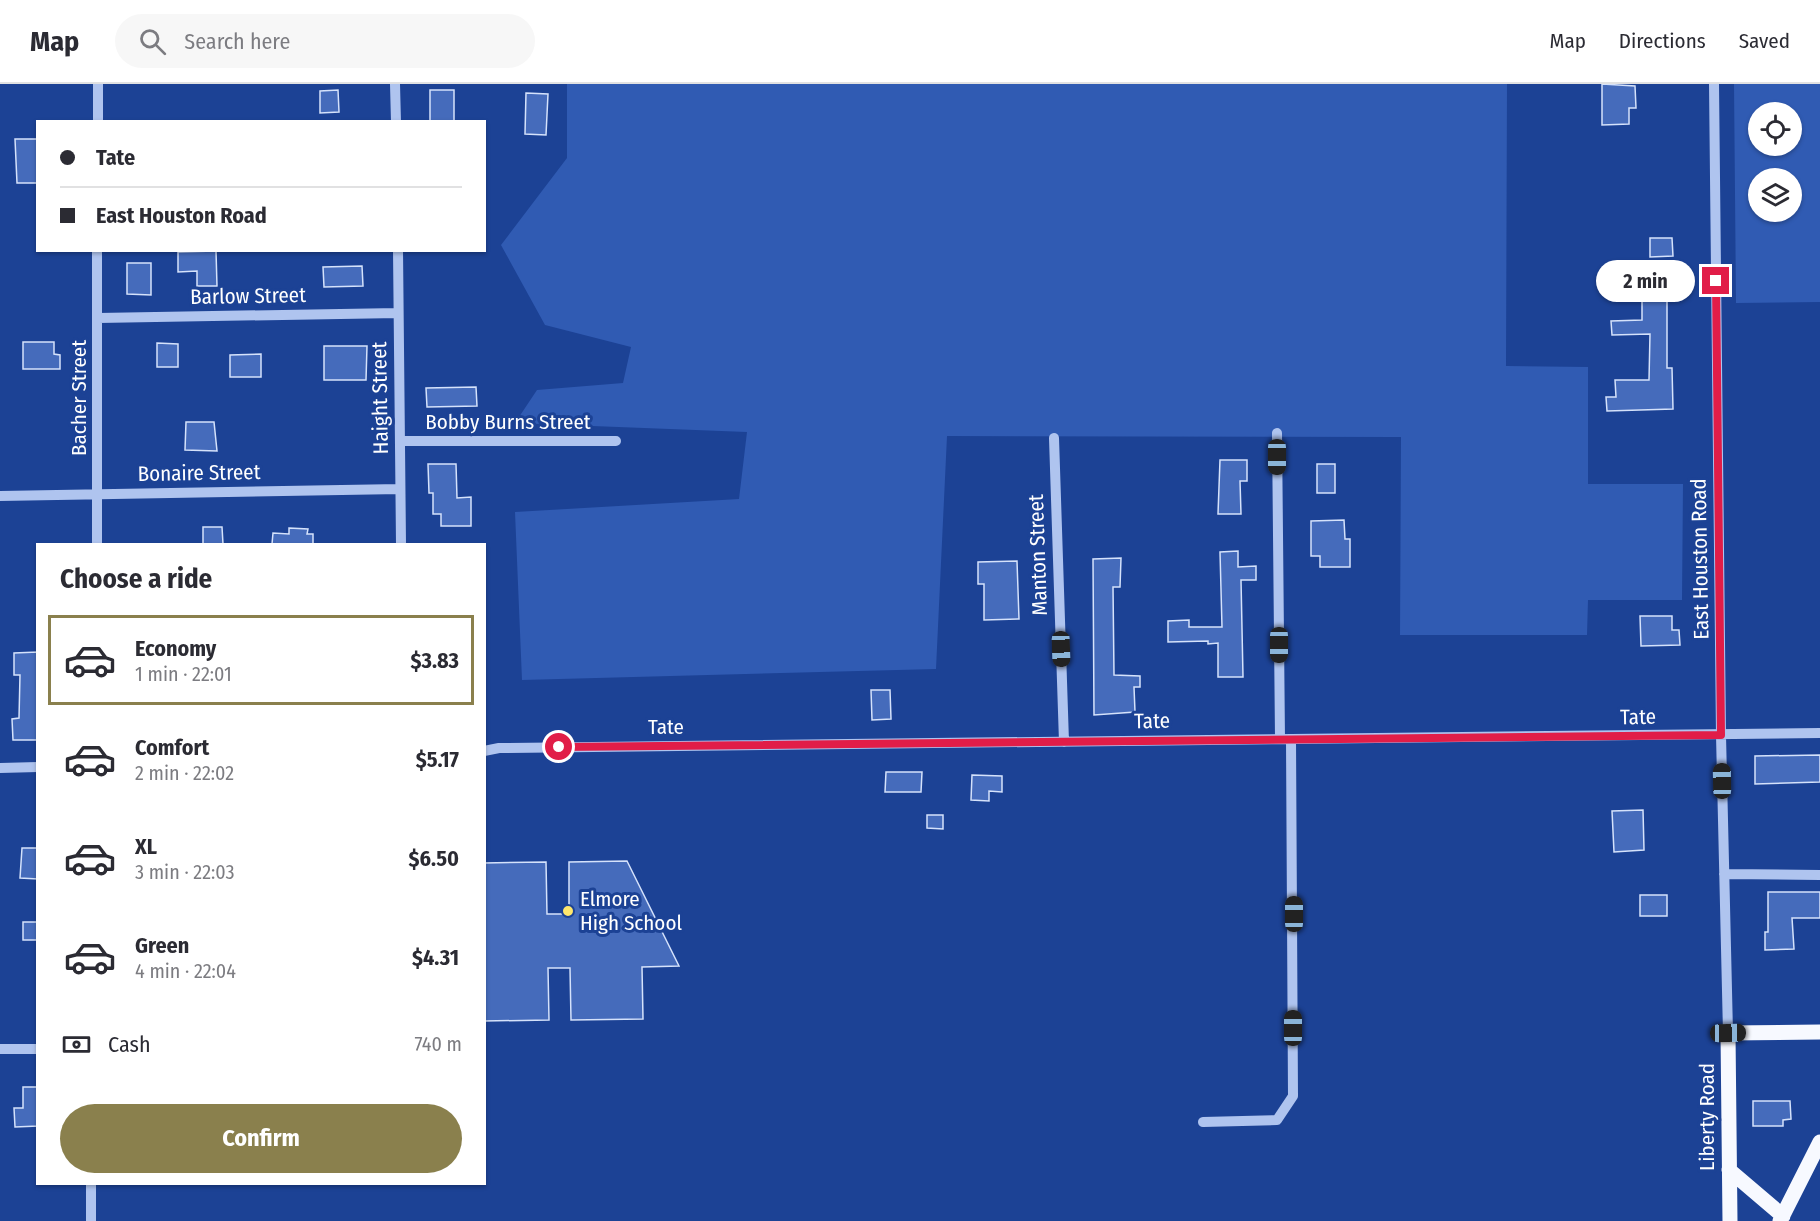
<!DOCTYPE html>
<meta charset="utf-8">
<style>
body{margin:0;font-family:"Fira Sans Condensed",sans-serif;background:#f7f7f7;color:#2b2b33;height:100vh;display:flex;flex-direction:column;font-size:22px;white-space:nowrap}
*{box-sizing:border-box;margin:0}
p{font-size:20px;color:#7c7c81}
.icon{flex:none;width:33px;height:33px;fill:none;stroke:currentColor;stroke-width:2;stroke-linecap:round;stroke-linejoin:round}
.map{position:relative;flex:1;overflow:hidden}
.details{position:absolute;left:36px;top:459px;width:450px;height:642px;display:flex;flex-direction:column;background:#fff;border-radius:0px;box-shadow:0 2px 4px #0004}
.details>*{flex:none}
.hud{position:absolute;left:36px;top:36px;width:450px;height:132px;border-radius:0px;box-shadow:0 2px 4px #0004;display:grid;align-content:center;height:132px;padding:0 24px;background:#fff}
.fabs{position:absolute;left:1748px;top:18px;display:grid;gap:12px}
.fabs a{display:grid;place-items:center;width:54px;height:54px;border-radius:50%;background:#fff;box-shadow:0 2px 4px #0004;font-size:30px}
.end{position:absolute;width:27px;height:27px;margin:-14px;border:8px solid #e11d48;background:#fff;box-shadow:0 0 0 3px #fff}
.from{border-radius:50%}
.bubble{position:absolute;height:42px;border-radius:21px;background:#fff;box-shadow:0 2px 4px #0004;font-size:20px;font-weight:700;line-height:42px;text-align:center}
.car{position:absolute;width:18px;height:36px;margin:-18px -9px;border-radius:8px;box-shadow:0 0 4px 2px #0007;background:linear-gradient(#222 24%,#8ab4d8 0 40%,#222 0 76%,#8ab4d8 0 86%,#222 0)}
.hud b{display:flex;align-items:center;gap:21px;height:57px;font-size:22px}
.hud b+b{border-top:2px solid #e1e1e2}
.hud i{width:15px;height:15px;background:#2b2b33}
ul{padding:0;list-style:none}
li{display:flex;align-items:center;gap:18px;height:90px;margin:0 12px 9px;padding:0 12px;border:3px solid transparent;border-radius:0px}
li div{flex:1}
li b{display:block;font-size:22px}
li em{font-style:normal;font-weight:700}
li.active{border-color:#8a804d}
li>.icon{width:54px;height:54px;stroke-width:1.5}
h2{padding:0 24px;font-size:27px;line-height:72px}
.pay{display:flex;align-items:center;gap:15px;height:66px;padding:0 24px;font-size:22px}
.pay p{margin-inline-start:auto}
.action{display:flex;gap:12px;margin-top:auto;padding:12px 24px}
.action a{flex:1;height:69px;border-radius:36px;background:#8a804d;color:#fff;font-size:24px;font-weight:700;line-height:69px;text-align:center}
header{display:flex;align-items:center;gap:36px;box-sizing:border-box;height:84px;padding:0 30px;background:#fff;border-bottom:2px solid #e1e1e2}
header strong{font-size:28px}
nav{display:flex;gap:33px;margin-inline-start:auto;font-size:21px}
.search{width:420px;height:54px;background:#f7f7f7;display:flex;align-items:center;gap:15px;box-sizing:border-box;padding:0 21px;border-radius:33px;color:#7c7c81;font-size:22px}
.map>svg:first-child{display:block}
</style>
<header>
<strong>Map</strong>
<div class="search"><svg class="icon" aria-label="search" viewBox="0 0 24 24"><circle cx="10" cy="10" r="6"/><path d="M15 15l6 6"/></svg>Search here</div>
<nav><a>Map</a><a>Directions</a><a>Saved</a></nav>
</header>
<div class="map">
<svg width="1820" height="1137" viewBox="0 0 1820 1137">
<rect width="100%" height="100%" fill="#1c4295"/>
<path fill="#305bb3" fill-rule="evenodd" d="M567,0H1507L1506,282L1588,283V400H1683L1682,516H1588L1587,551H1400L1401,353L947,352L936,585L522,596L515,428L739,415L747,348L515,339L537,306L623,299L631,263L545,241L501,161L567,74Z
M1734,0H1820V218L1736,219ZM1758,28H1791V62H1758ZM1758,94H1791V128H1758Z"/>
<path fill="#456bbb" stroke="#d5e2fb" stroke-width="1.5" d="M1602,0L1635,2L1636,24H1629V40L1602,41Z
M338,6L339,28L320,29V7Z
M430,6H454V38H430Z
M526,9L548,10L546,51L525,50Z
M15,55H38V99H17Z
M1650,154H1672L1673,172L1650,173Z
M216,167L217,202H197V187L178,188V168Z
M127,179H151V211L127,210Z
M362,182L363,202L324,203L323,183Z
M1654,200H1667V284H1672L1673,325L1607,327L1606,313H1616L1615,296H1649L1650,250L1612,251L1611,237L1642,236V206H1654Z
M23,258H54V270L60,271V285H23Z
M157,259L178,260V283H157Z
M324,262H367L366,296H324Z
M261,270V293H230V271Z
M476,303L477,322L427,323L426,304Z
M186,338H214L217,367L185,366Z
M1220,376H1247V397H1240L1241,430H1218Z
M428,380H456L457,414L471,413V442H441V430H433V409H429Z
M1317,380H1335V409H1317Z
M1344,436L1345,455H1350V483H1320V472H1311V437Z
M203,443H222L223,460H203Z
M289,444L308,445L307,450H313V460H272L273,449L289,450Z
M1238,467V483L1256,482V496H1241L1243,593H1218V559L1208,560V557L1168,558V537L1189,536V543H1222L1220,468Z
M1121,474L1120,503H1113L1114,591L1140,592V603H1134L1135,628L1094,631L1093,475Z
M1017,477L1019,535L984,536V500H978V478Z
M1640,532H1672V546H1679L1680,561L1641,562Z
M38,568V656H13L12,635L19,634L20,591H14V569Z
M871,606H890L891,635L872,636Z
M1820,671V698L1755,700V672Z
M886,688H922L921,708H885Z
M972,691L1002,692V708L989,707V717L971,716Z
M1643,726L1644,766L1614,768L1612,727Z
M927,731H943V745L927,744Z
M22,764H38V795L20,794Z
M627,777L679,882L642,883L643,935L571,936L570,884H548L549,936L484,937V779L546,778L547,830H569V778Z
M1768,808H1820V834H1792L1794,865L1765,866V848H1768Z
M1640,811H1667V832H1640Z
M23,838H38V856H23Z
M23,1003H38V1042L15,1043L14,1024H23Z
M1753,1017H1790L1791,1035L1783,1036V1042H1753Z"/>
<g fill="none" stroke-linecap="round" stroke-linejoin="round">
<path stroke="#afc4ef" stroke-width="10" d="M98,0V38
M395,0L396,38
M1714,0L1721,651L1728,949
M398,166L401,460
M98,234L398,229
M1277,349L1280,655
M1054,354L1064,658
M400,357H616
M0,412L400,405
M97,460V166
M484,667L499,664L1820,649
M0,684L38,683
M1724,790L1820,791
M0,965H38
M1203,1038L1277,1036L1293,1012L1291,655
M91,1137V1100"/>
<path stroke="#f7f9ff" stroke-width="15" d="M1729,1086L1783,1132
M1730,1137L1728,949L1820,948
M1780,1137L1820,1058"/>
</g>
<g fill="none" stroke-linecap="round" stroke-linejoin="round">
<path stroke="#e11d48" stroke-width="8" d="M559,663L1721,651L1716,197"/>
</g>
<circle fill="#ffe76d" stroke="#1c4295" stroke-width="2" cx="568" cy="827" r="6"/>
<g text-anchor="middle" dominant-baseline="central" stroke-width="6" stroke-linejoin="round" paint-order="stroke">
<g font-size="21" fill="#fff" stroke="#1c4295">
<text transform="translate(248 212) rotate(-1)">Barlow Street</text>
<text transform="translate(79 314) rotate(-90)">Bacher Street</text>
<text transform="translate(380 314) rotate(-91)">Haight Street</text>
<text x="508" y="338">Bobby Burns Street</text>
<text transform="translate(199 389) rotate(-1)">Bonaire Street</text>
<text transform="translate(1038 471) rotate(-92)">Manton Street</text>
<text transform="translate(1700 475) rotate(-91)">East Houston Road</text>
<text transform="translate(1638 633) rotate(-1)">Tate</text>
<text transform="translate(1152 637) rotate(-1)">Tate</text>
<text x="666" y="643">Tate</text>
<text transform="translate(1707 1033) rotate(-90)">Liberty Road</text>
</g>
<g font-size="21" fill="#fff" stroke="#1c4295" text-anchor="start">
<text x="580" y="815">Elmore<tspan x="580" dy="24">High School</tspan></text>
</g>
</g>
</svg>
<div class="fabs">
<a><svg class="icon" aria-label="locate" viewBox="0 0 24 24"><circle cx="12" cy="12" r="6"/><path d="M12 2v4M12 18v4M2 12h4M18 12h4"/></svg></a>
<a><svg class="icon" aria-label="layers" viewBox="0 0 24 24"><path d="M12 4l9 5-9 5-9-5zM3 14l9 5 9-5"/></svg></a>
</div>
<i class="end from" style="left:559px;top:663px"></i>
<i class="end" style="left:1716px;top:197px"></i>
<div class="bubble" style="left:1596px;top:176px;width:99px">2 min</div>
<i class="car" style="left:1277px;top:373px;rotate:180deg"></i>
<i class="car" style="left:1279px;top:561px;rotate:180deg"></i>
<i class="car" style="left:1061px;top:565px;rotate:178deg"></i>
<i class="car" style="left:1722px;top:697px;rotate:359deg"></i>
<i class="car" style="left:1294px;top:830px;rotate:0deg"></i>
<i class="car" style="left:1293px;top:944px;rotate:0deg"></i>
<i class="car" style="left:1728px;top:949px;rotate:89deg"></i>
<div class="hud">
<b><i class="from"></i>Tate</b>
<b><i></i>East Houston Road</b>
</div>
<section class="details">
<h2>Choose a ride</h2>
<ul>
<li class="active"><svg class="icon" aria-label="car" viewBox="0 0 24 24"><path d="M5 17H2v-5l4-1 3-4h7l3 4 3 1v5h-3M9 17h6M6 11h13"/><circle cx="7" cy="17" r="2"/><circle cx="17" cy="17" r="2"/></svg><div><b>Economy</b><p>1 min · 22:01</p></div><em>$3.83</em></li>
<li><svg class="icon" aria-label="car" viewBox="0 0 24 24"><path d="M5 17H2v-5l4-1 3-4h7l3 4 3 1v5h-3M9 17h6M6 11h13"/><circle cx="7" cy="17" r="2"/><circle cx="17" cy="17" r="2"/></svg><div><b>Comfort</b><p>2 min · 22:02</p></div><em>$5.17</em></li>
<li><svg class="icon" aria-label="car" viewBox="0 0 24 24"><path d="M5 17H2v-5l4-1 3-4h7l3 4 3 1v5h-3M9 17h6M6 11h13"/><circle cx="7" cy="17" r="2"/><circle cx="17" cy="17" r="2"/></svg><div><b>XL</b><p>3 min · 22:03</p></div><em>$6.50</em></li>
<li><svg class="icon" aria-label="car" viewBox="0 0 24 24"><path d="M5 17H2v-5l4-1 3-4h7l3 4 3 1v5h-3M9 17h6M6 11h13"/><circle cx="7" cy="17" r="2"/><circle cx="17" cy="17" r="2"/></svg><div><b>Green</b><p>4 min · 22:04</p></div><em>$4.31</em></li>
</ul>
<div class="pay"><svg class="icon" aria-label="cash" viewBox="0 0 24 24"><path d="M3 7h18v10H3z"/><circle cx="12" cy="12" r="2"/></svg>Cash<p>740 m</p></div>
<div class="action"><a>Confirm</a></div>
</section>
</div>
